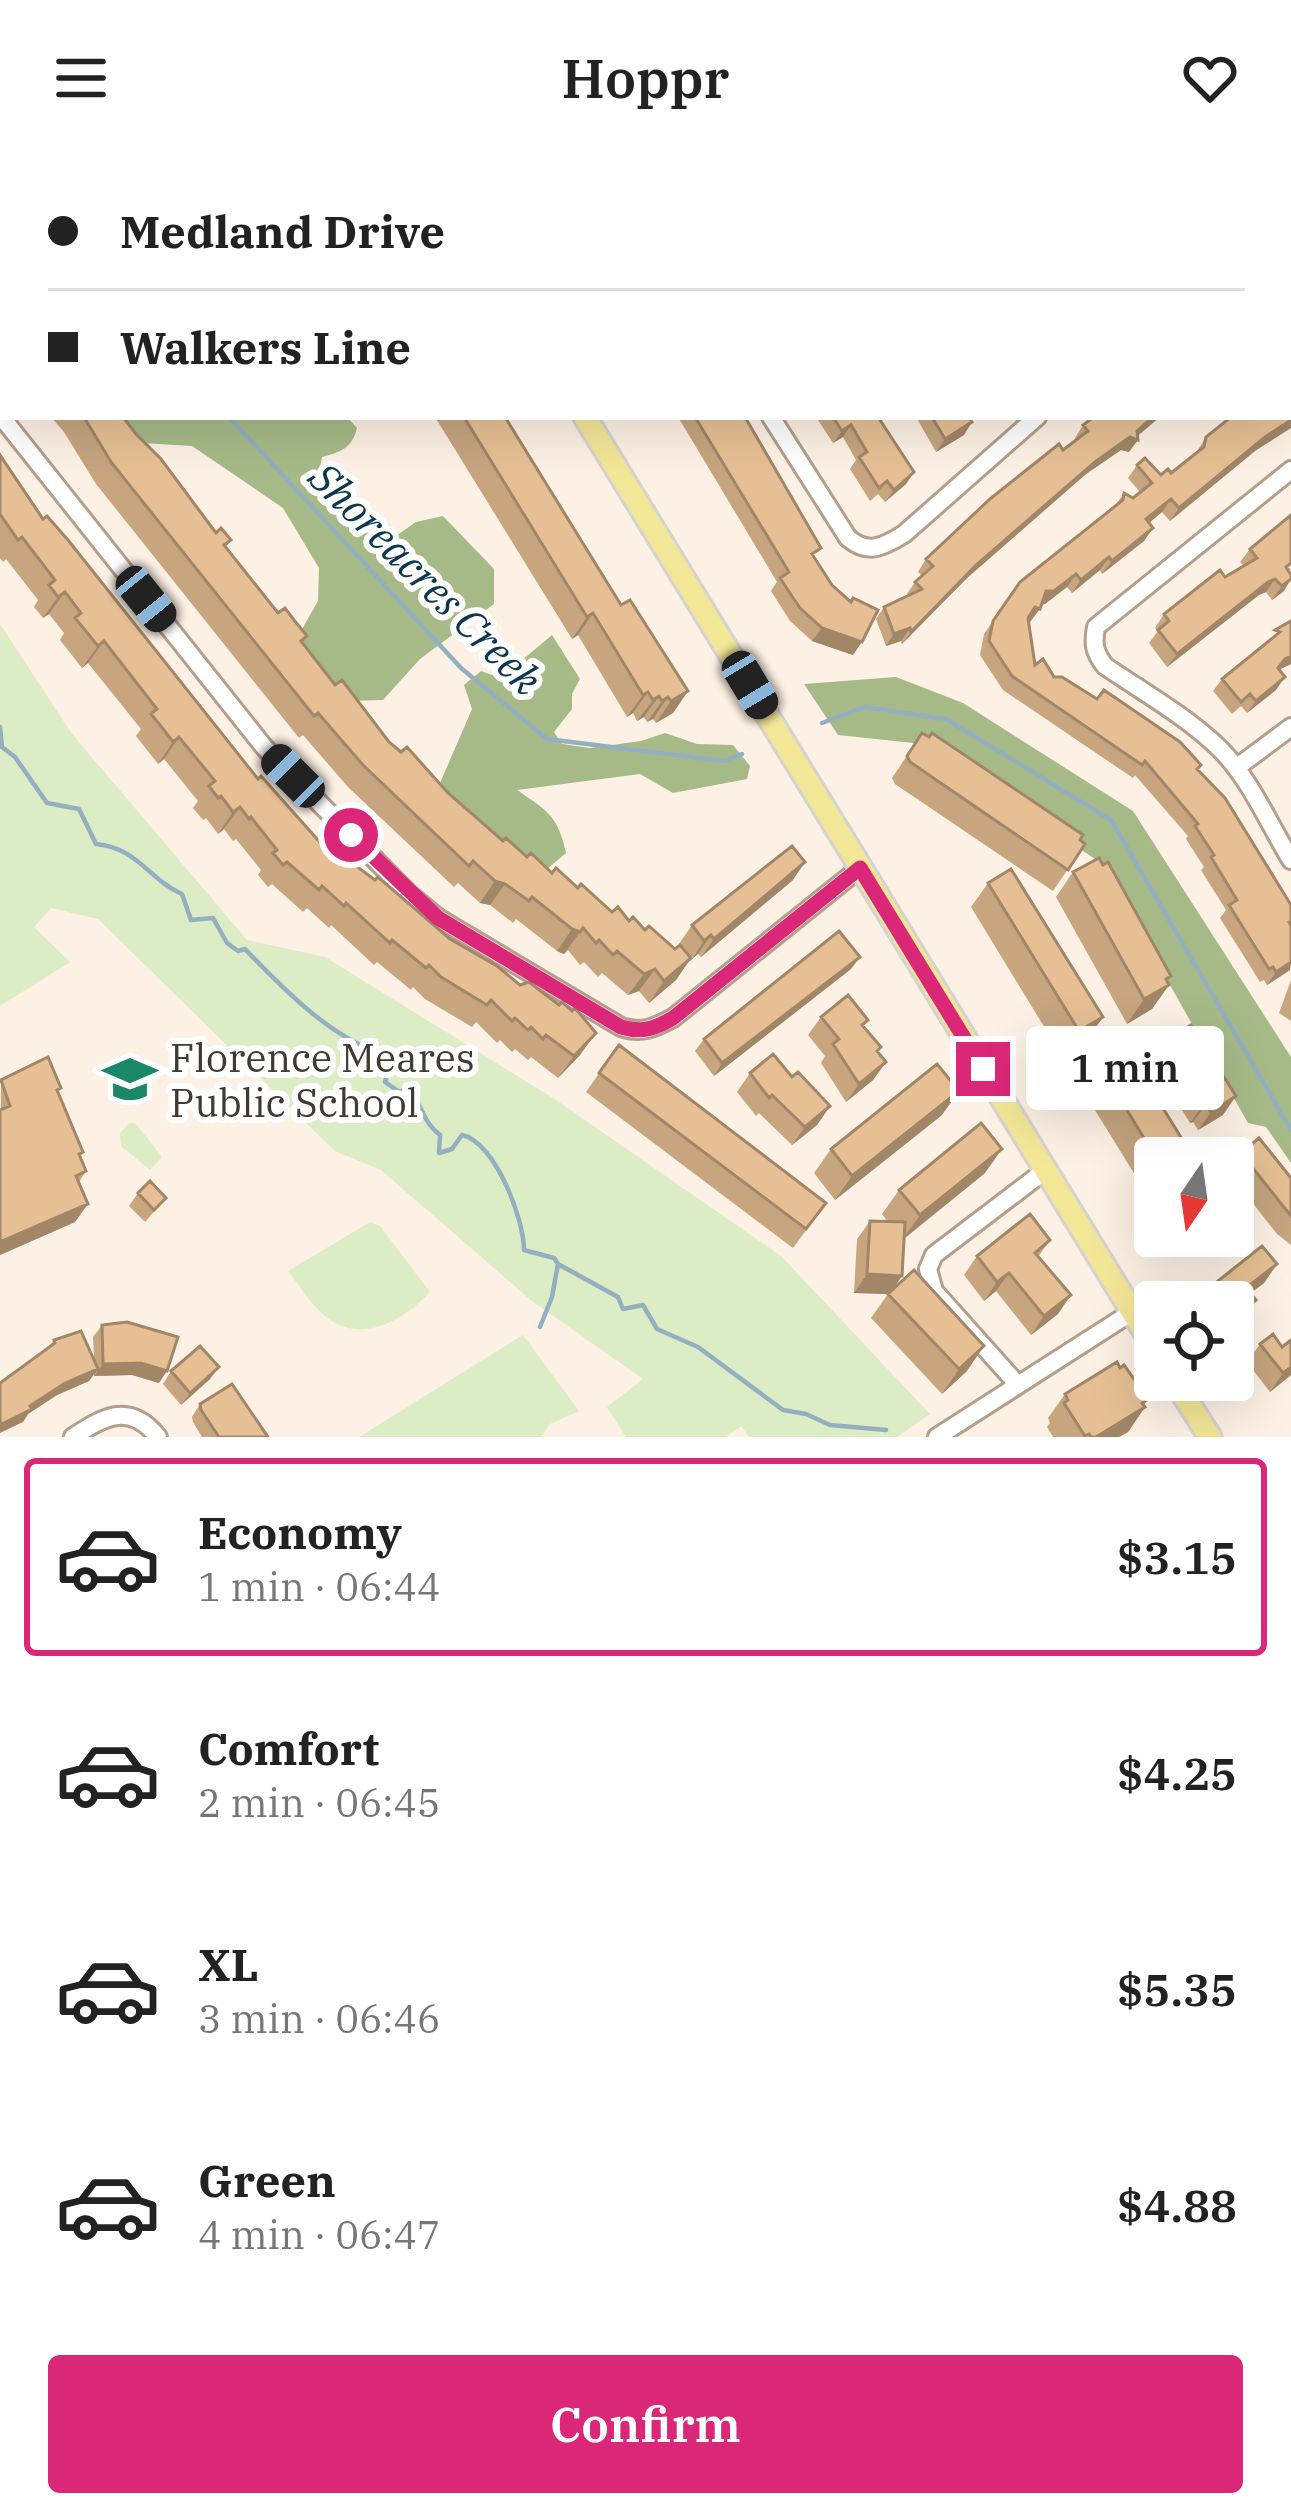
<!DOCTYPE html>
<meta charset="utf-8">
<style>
body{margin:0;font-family:"IBM Plex Serif",serif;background:#f6f6f6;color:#222;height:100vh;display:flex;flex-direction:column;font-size:45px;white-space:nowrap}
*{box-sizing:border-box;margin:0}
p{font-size:39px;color:#767676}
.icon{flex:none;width:66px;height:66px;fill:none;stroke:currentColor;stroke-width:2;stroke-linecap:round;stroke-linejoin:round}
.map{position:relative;height:1281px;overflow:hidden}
.details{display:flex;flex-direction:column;background:#fff;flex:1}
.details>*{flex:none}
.guide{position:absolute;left:0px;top:0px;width:1293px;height:264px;box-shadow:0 12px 48px #0002;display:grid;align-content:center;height:264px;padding:0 48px;background:#fff}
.needle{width:78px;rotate:193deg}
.controls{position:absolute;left:1134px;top:981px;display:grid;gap:24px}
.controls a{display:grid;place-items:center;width:120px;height:120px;border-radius:12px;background:#fff;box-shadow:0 12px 48px #0002;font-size:60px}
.end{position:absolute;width:54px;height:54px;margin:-27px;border:15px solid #db2777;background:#fff;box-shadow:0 0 0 6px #fff}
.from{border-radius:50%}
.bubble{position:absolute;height:84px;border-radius:12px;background:#fff;box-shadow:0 12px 48px #0002;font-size:39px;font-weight:600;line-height:84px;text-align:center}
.car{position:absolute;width:36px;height:72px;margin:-36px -18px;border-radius:15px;box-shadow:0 0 9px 3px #0007;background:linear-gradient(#222 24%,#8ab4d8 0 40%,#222 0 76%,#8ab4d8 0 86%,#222 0)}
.guide b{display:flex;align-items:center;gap:42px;height:114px;font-size:45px}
.guide b+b{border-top:3px solid #e0e0e0}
.guide i{width:30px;height:30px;background:#222}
ul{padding:21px 0 0;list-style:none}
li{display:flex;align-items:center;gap:36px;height:198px;margin:0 24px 18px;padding:0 24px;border:6px solid transparent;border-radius:12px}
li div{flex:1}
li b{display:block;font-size:45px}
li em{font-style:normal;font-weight:600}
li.selected{border-color:#db2777}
li>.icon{width:108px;height:108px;stroke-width:1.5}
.cta{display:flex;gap:24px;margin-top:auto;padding:24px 48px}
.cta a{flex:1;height:138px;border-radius:12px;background:#db2777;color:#fff;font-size:48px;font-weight:600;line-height:138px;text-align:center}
header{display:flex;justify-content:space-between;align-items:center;height:156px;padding:0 48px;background:#fff;font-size:54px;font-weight:600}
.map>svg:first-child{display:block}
</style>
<header><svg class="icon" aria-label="menu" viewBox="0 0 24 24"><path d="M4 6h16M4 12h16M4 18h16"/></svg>Hoppr<svg class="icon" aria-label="heart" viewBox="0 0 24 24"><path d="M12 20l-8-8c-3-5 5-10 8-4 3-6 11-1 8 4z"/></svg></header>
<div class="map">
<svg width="1291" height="1281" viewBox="0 0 1291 1281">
<rect width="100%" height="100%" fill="#fdf0e4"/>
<path fill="#dcecc4" d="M0,468L72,578L247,784L325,801L556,944L781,1100L930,1258L897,1281H749L741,1270L726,1281H626L607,1251L643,1223L532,1145L381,1014L335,995L98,763L51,752L34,771L70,806L0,850Z
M129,967H135L160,998L161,1002L150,1014L121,990L120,977Z
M370,1066L380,1070L430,1136C404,1164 362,1189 326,1161C311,1149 300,1130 288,1115Z
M523,1179L579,1255L550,1268L541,1281H359Z"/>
<path fill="#a6ba88" d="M121,261H347L357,272C352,292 341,296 322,301L318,321L369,378L393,382L416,366L443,360L494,413V448L420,503L383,544L347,545L297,482L318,445L319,412L283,352L192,290L142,287Z
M552,479L580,523L572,538V553L554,576L562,588L590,592L641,585L665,577L697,588L733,589L750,610L747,623L673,637L640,618L517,634C546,654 558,659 566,697L546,714L512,695L437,634L472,553L464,529L481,515L501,522Z
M896,521L963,547L1133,655L1291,901V1007L1266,971L1248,967L1101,707L923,588L838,579L804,528Z"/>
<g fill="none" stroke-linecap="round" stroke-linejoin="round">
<path stroke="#94afc0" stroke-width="4.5" d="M0,73L3,70
M229,261L461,512L547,583L724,605L742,598
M822,567L864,551L946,563L1111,664L1291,974
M0,571L2,591L15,601L47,647L79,653L96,688C138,692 148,723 182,738L191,764L213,762L227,787L238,795L245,793C287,837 333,884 392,902L385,926L398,935H409C423,948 422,966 440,979L439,997L452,993L462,979C495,986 524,1063 524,1094L554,1102L558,1108L618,1141L623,1153L643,1149L657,1173L698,1191L783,1254L806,1258L830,1269L886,1274
M540,1171L552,1141L558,1108"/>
<defs>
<path id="minor" d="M610,0L612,3
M846,0L848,3
M1178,0L1179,3
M274,3L278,0
M0,223L3,221
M0,259L264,591L409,738L438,762L621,871C642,878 654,872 673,862L860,712
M771,261L848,382C868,399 883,391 904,378L1037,261
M1291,314L1096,471C1093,488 1094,496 1105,510C1143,536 1186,560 1220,593C1250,623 1269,668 1291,704
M1236,612L1291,571
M1018,1229L934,1135L928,1113L934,1099L1047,1013
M73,1281C105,1260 130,1246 158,1281
M937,1281L1132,1156"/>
<path id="major" d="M407,0L409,3
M434,0L436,3
M585,261L1155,1193
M1174,1224L1210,1281"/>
</defs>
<use href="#minor" stroke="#b39f8c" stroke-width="22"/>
<use href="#major" stroke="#d5d3d2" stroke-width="27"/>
<use href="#minor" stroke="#fff" stroke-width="16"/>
<use href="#major" stroke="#f3e697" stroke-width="21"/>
</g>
<path fill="#c6a57f" d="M108,0H170L172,3H110Z
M527,0H570L572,3H528Z
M1098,0H1152V3H1100Z
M51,261H123L216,377L231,384L226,391L278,457L307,480L302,487L335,529L389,586L503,685L612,756L675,793L686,796L679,788L692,769L793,724L701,801L698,798L691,802L676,824L649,847L639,835L628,839L602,817L598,821L584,806L580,809L568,794L564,798L557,795L516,763L513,767L490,749L480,747L458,727L454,731L348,631L303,579L299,582L96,328L64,276Z
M435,261H505L621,449L688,535L673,557L656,567L653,563L647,566L644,561L637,565L633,557L627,561L578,479L572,483Z
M678,261H745L814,401L853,499L812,485L790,465L771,435L777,426Z
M816,261H878L914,316L906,328L885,346L878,338L870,345L850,313L856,304L843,281L833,287Z
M916,261H969L964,279L936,296Z
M1225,261H1290L1255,295L1170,365L1162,356L1149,367L1153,372L1144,385L1102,418L1100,414L1072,437L1067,431L1045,448L1041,449L1030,466L1028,465L1035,509L1201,609L1198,614L1290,814L1267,829L1264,824L1260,826L1220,762L1226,754L1201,714L1204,711L1186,683L1188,680L1135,619L1133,622L1003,534L980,499L984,478L1020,426L1115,350L1124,337L1133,342L1140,336L1128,322L1137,309L1161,319L1171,317L1196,297L1206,281L1224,266Z
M1151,267L1138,279L1129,296L1121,294L1086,318L967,422L902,488L901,485L886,490L876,463L884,451L908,439L907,438L915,426L922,420L918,416L926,403L1076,284L1075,282L1083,269Z
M0,299L43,363L258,623L326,693L580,899L558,922L531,901L528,904L515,893L512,896L500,884L497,887L476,866L472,871L425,843L413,831L411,834L377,806L374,809L331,769L329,772L307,752L303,756L272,728L268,731L258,719L261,714L236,683L233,685L224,673L218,678L206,662L203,664L193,652L198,645L164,603L158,608L136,580L141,573L88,507L82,512L60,484L64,477L49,458L43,462L34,451L38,444L6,403L3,406L0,402Z
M1250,393L1291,413L1288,415L1284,435L1272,444L1266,436L1259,439L1167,511L1149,487L1158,475L1155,472L1164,458L1244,410L1240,406Z
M1291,465V508L1279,514L1276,534L1247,557L1241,550L1232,558L1213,535L1222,523Z
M922,577L1085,688L1053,735L895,628L892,622Z
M1073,716L1169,829L1152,853L1127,868L1056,741Z
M988,727L1103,861L1086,885L1062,900L971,751Z
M851,813L714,920L695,895L704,883Z
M1291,824V865L1279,857Z
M821,861L864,870L881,891L878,896L886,906L873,924L846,946L821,907L825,900L808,879Z
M1163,885L1223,959L1198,974L1193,966L1190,967L1151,904Z
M619,889L813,1065L793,1092L586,936Z
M750,917L792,921L830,950L817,969L792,989L759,957L756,960L737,936Z
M1107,921L1191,1002H1155V1042L1151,1045L1090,946Z
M1,924L58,937L83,996L80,1001L86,1015L79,1026L75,1066L0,1099Z
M942,959L835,1044L814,1017L831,993Z
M1241,997L1291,1022V1089L1277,1078L1233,1022V1008Z
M985,1017L904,1083L893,1134L967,1215L942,1238L871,1162L888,1138L854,1137L857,1083L870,1065L888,1066L882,1058L899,1034Z
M138,1037L166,1042L145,1066L129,1050Z
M1168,1080H1198L1180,1094Z
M1050,1084L1038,1101L1058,1158L1031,1179L996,1135L984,1145L964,1119L977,1100Z
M1277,1108L1264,1127L1250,1137L1243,1163L1233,1171V1146H1208L1205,1143L1218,1125Z
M102,1169L159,1227L132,1219L94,1220V1218L89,1225L57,1239L28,1258L23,1266L48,1192L54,1184L94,1203L93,1181Z
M1260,1188L1282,1191L1291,1219L1270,1236L1247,1206Z
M171,1215L210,1223L181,1249L163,1228Z
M1065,1238L1143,1249L1145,1251L1128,1276L1119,1281H1053L1047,1271L1050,1267L1048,1262Z
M200,1248L268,1281H202L193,1266L192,1261Z"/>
<path fill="#a18668" d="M0,0H72L70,3H3V11H0Z
M1153,261H1160L1134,283L1138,284L1129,296L1121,294L1086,318L967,422L902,488L911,476L976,409L1095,306L1137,275Z
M1291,264V272L1255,295L1170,365L1179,352L1265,281Z
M972,266L964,279L936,296L945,283Z
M851,269L843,281L833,287L842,275Z
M914,316L906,328L885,346L894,334Z
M1171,343L1162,356L1137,377L1146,363Z
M1153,372L1144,385L1102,418L1112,405Z
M1109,401L1100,414L1072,437L1081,424Z
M1076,418L1067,431L1045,448L1037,449L1046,435Z
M1275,423L1266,436L1259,439L1167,511L1177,498L1268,426Z
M1291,423L1284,435L1272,444L1282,430Z
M65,436L49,458L43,462L58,441Z
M1035,451L1040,453L1030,466L1026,464Z
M593,457L578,479L572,483L587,461Z
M822,472L862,486L853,499L812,485Z
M910,472L901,485L886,490L894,478Z
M104,485L88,507L82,512L98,490Z
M1291,500V508L1276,515L1285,503Z
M1285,521L1276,534L1247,557L1256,545Z
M688,535L673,557L656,567L671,545Z
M648,536L633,557L627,561L643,539Z
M659,540L644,561L637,565L653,544Z
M668,541L653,563L647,566L662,545Z
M179,581L164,603L158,608L173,586Z
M240,651L224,673L218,678L233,656Z
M805,706L793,724L701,801L714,783Z
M495,725L505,728L490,749L480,747Z
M583,772L564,798L557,795L572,773Z
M711,779L698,798L692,803L704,785Z
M860,801L851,813L714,920L722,907Z
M691,802L676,824L649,847L664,825Z
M1291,806L1290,814L1267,829L1276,816Z
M655,813L639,835L628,839L644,818Z
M1171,820L1161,834L1169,829L1152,853L1127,868L1144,843Z
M1103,861L1086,885L1062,900L1079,875Z
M596,877L580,899L558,922L574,900Z
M886,906L873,924L846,946L859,928Z
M959,935L942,959L835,1044L852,1020Z
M1236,940L1223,959L1198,974L1211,956Z
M1206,948L1193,966L1190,967L1203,949Z
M830,950L817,969L792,989L805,971Z
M1002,993L985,1017L902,1084L920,1059Z
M88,1048L75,1066L0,1099V1086Z
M1191,1080H1198L1180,1094L1188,1082Z
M1277,1108L1264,1127L1234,1150L1246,1132Z
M1009,1117L996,1135L984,1145L997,1126Z
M867,1118L902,1120L890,1138L854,1137Z
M1071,1139L1058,1158L1031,1179L1044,1160Z
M1256,1144L1243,1163L1233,1171L1242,1155Z
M984,1190L967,1215L942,1238L959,1213Z
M141,1207L167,1215L159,1227L132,1219L94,1220L103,1208Z
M219,1211L210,1223L181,1249L190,1237Z
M1291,1211V1219L1270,1236L1283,1217Z
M98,1213L89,1225L57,1239L28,1258L23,1266L0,1277V1269L65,1227Z
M1148,1243L1140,1254L1145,1251L1128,1276L1119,1281H1096Z"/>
<path fill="#e6c094" stroke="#a18668" stroke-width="3" d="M135,0H170L172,3H138Z
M543,0H570L572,3H544Z
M680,0H714V3H679Z
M778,0H813L814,3H780Z
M909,0H939L941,3H908L907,1Z
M1025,0H1063L1064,1L1059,3H1026Z
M1125,0H1152V3H1126Z
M1230,0H1271V3H1231Z
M1290,223L1291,264L1265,281L1179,352L1171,343L1146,363L1153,372L1112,405L1109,401L1081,424L1076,418L1054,435H1046L1040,453L1035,451L1028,462L1035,509L1043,503L1054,521H1062L1097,543L1104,534L1180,586L1201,609L1197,613L1225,642L1291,749V765L1289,766L1291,770V806L1276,816L1273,811L1269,813L1229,749L1237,744L1211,701L1214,699L1195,670L1198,668L1145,605L1142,609L1012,520L989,485L993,465L1020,426L1123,344L1124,337L1133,342L1152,327L1137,309L1145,302L1161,319L1168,313L1171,317L1204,291L1206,281L1231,261H1290Z
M84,261H123L136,278L161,303L216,377L221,372L231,384L224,389L278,457L285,452L294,464L307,480L301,485L335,529L342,524L389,586L401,596L407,591L448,637L503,685L506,682L527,701L531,697L552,717L556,712L578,732L581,728L612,756L618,751L629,765L633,761L645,774L649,770L675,793L680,789L691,802L664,825L655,813L644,818L617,795L613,799L599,784L596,787L583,772L580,776L572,773L532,741L529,745L505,728L495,725L473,705L469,710L363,609L318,557L314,560L111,306Z
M464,261H505L621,449L630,444L688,535L671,545L668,541L662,545L659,540L653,544L648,536L643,539L593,457L587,461Z
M695,261H745L821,392L812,398L832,429L851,446L853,442L878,454L862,486L822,472L800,452L780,422L789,416Z
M833,261H878L914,316L894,334L887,325L879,332L859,301L867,296L851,269L842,275Z
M932,261H969L972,266L945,283Z
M1094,261H1153L1137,275L1138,284L1130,281L1095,306L976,409L911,476L910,472L894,478L884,451L922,433L915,426L933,410L926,403L990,343L1059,288L1063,294L1088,275L1083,269Z
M0,299L43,363L47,360L68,384L258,623L261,620L326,693L328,689L375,724L378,721L450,783L497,810L520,829L529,826L559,849L562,846L572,855L575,852L596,877L574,900L546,879L543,883L531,871L528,874L515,862L512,865L491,844L487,849L441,821L429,809L426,812L392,784L390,787L346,747L344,750L322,730L319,734L287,706L283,709L273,697L277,694L251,661L249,663L240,651L233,656L221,640L218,642L209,630L215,625L179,581L173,586L164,574L151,558L157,553L104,485L98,490L75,462L81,457L65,436L58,441L49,429L55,424L22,381L18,384L0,358Z
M1291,359V407L1286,411L1291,419V423L1282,430L1275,423L1268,426L1177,498L1158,474L1169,465L1164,458L1220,414L1225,421L1257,402L1250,393Z
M1291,465V500L1285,503L1278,512L1285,521L1256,545L1250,538L1241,546L1222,523L1280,476L1275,474Z
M922,577L929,581L932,577L1083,679L1080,684L1085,688L1068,714L910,606L907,600Z
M792,690L805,706L714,783L711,779L704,785L692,769Z
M1099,702L1103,709L1108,706L1171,820L1166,823L1169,829L1144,843L1073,716Z
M1011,713L1103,861L1079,875L988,727Z
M839,775L860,801L722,907L704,883Z
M848,839L868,864L862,869L881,891L877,895L886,906L859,928L833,888L839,883L821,861Z
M1191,869L1236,940L1211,956L1206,948L1203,949L1163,885Z
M619,889L826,1047L806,1073L599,917Z
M773,898L792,921L798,916L830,950L805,971L772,939L769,942L750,917Z
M48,901L61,932L57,934L83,996L79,998L86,1015L76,1020L88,1048L0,1086V954L10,950L1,924Z
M1134,905L1190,996L1191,1002H1156L1107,921Z
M937,908L959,935L852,1020L831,993Z
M981,967L1002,993L920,1059L899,1034Z
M1259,982L1291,1022V1060L1241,997Z
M150,1025L166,1042L154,1054L138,1037Z
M1030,1058L1050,1084L1035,1097L1071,1139L1044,1160L1009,1117L997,1126L977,1100Z
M870,1065L905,1066L902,1120L867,1118Z
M1262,1090L1277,1108L1246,1132L1256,1144L1242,1155L1218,1125Z
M914,1114L984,1190L959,1213L888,1138Z
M127,1166L178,1181L167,1215L141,1207L103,1208L102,1169Z
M81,1175L98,1213L65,1227L30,1250L32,1253L0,1269V1227L55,1187L54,1184Z
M1273,1178L1282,1191L1291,1184V1211L1283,1217L1260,1188Z
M200,1190L219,1211L190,1237L171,1215Z
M1117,1206L1120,1212L1124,1209L1148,1243L1142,1247L1145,1251L1096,1281H1091L1089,1278L1085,1280L1064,1247L1068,1244L1065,1238Z
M232,1228L268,1281H219L201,1254L200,1248Z"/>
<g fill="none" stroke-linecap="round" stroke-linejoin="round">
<path stroke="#db2777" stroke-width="15" d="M351,679L438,762L621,871C642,877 654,873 673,862L860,712L983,913"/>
</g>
<defs>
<symbol id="school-bare" viewBox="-9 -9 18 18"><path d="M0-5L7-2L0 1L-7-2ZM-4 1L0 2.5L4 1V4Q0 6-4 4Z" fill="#1a8867" stroke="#fff" stroke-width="2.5" paint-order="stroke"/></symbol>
</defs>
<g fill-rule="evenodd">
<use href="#school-bare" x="92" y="885" width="76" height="76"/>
</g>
<g text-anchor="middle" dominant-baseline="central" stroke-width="12" stroke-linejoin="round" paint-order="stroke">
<g font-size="39" fill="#423931" stroke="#fff" text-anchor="start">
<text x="170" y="901">Florence Meares<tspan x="170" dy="45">Public School</tspan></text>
</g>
<g font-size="42" font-style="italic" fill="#0d374f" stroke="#fff">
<text transform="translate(426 422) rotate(45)">Shoreacres Creek</text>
</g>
</g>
</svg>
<div class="controls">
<a><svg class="needle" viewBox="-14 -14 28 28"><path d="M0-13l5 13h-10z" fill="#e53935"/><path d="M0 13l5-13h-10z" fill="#767676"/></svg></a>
<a><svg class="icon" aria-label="locate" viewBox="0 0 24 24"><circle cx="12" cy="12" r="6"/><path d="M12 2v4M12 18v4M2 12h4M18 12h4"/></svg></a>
</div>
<i class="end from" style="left:351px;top:679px"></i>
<i class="end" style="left:983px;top:913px"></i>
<div class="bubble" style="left:1026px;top:870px;width:198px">1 min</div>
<i class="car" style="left:146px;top:443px;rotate:141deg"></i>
<i class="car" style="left:750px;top:529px;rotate:149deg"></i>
<i class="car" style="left:293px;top:620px;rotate:315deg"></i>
<div class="guide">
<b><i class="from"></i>Medland Drive</b>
<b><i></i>Walkers Line</b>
</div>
</div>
<section class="details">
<ul>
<li class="selected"><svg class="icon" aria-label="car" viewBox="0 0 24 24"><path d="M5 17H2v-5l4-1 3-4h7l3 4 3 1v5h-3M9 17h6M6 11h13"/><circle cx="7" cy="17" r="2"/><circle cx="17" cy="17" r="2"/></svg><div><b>Economy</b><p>1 min · 06:44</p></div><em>$3.15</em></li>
<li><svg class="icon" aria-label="car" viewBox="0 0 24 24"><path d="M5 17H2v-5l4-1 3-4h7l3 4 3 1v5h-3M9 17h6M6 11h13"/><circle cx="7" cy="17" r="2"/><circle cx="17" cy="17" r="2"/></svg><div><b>Comfort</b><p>2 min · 06:45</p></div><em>$4.25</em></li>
<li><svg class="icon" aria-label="car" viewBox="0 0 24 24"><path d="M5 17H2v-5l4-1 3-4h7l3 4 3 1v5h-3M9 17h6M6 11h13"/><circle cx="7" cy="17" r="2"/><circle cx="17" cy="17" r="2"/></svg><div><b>XL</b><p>3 min · 06:46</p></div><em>$5.35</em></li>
<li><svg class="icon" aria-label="car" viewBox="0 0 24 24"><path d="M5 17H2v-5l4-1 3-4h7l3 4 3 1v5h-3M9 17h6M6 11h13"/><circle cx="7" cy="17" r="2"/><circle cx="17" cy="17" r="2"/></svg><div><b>Green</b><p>4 min · 06:47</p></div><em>$4.88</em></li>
</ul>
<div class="cta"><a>Confirm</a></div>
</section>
